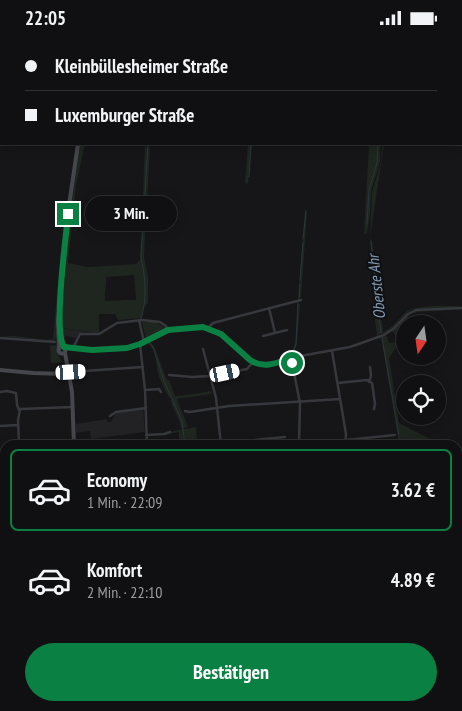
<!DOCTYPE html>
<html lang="de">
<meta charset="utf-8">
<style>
body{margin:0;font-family:"PT Sans Narrow",sans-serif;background:#1e1e20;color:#f1f3f6;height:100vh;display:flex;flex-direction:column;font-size:19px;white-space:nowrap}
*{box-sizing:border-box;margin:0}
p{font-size:16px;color:#9c9d9f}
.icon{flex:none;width:28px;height:28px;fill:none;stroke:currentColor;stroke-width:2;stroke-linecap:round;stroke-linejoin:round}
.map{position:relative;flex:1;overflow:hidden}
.panel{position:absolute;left:0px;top:405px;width:462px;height:271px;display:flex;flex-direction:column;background:#101012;border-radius:15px 15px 0 0;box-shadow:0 2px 12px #0003,0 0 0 1px #303032}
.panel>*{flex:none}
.banner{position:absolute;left:0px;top:0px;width:462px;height:110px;box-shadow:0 2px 12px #0003,0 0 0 1px #303032;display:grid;align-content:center;height:110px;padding:0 25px;background:#101012}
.needle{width:32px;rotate:193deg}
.fabs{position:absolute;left:396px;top:280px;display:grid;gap:10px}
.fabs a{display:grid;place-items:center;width:50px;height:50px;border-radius:50%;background:#101012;box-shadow:0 2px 12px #0003,0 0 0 1px #303032;font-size:25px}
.end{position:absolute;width:22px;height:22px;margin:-11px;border:6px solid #0b8043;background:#fff;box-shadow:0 0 0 2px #fff}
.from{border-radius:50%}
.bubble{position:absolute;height:35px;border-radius:18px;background:#101012;box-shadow:0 2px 12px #0003,0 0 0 1px #303032;font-size:16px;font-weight:700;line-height:35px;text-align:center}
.car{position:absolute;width:15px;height:30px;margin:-15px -8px;border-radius:6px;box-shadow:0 0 4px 1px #0007;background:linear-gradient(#fff 24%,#345 0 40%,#fff 0 76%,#345 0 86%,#fff 0)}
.banner b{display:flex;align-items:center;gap:18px;height:48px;font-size:19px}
.banner b+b{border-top:1px solid #303032}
.banner i{width:12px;height:12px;background:#f1f3f6}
ul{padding:9px 0 0;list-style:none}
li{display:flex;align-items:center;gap:15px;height:82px;margin:0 10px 8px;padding:0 15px;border:2px solid transparent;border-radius:8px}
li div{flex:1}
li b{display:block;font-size:19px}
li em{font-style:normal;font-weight:700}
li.active{border-color:#0b8043}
li>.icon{width:45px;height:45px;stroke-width:1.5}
.button{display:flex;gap:10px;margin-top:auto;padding:10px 25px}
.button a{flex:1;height:58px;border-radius:30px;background:#0b8043;color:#fff;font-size:20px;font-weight:700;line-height:58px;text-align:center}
.status{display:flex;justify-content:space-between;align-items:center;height:35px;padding:0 25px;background:#101012;direction:ltr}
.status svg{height:14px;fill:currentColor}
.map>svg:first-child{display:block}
</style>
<div class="status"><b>22:05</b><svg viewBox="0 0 49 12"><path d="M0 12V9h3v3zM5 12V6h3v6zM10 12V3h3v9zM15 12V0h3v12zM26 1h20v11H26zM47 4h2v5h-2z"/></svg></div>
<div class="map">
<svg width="462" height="676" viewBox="0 0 462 676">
<rect width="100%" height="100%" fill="#161618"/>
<path fill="#222225" d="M61,293L88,297L79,298L76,303L66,301L65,303L62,302Z
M143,374L145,397L91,404L90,396L76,398V389L107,384V387H111L116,378Z"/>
<path fill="#1e261f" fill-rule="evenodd" d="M79,109H85L76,150L68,228L88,232L136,229L140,225L145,112L150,113L144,221L148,242V268L144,273L141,283L118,285L115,279H99V298H97L61,293L64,247L66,244L65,242L69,179ZM134,240L136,265C126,264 115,266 105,266C104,257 107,250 106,242Z
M248,109H252L248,149L245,148Z
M369,109H380V127L371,156L370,180L367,198L364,199Z
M382,109H384L370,202L372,157L381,127Z
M305,174L307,177L301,262L298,265Z
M62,203L63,205L56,279L57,303L52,306H49L0,301H15L46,305L53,304Z
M370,204L372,206L383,297C393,293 399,283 407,276C415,270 454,270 462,272L413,274L407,278L389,296L373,302L377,300L374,279L378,277Z
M298,267L300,270L297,309L293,321L289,323L295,309Z
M462,274L417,277L410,280L404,286L399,309L389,323L399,388L442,410H412L401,407V410H398V403L381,302L387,301L389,308L396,307L397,302L392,296L407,281L416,276Z
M142,287H155L165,292V294L146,304Z
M149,306L154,311L167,345H169L175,361L194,359L211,356L212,359L177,364L188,392L167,396L181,393C180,382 170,372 171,362L169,363C166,357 163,351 160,344C155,332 158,316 147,307Z
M50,310L58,311L57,317L62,327L51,328Z
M196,392L197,410H179V397L164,400L174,396Z
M5,516L2,535L4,554L0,556V521H2Z
M5,562V583L0,585V565Z
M135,671H263L261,676H137Z"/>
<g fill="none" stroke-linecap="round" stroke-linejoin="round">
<path stroke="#2c353c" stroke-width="1" d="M150,0V1
M396,1V0
M249,142L251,109
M367,189L369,155L377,128L378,109
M303,204L306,176
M371,206L381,298
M300,245L303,208
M299,263L300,249
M141,284C147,264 146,244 141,223L148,109
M144,303L153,312L164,346L182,386L185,410
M382,303L399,400
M291,322L296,309L298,268
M399,410V403
M194,671L195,676
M258,676L260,671"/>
<path stroke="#37383d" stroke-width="2.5" d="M269,273L275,298
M139,285L144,307
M208,293L213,288L301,265
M263,301L287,295
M0,303L55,307
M140,309L145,355L147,410
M65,313L92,315L127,313L140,309L168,295L203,292L221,299L252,327L259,330H266L306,320L350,312L384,300L393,294L408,279L416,275L462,273
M73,313L80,299H99L117,288L142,285L160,287L166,291L168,295
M203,314L216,363L221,410
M332,316L346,399L345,410
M291,323L300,368L299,410
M69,337L143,332
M169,340L192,342L210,341L247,334L253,327
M369,347L371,341L370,332
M338,348L367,345L372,348L375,369L374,374
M145,355L159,354L161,357
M0,357L7,356L16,358L17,370L19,375
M185,376L190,377L229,371L340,364
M110,381L116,377L146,373
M0,391L18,390
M146,400L164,399L170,397
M346,405L395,400
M19,410L18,385L20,374L73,372
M34,410L37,408
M205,410L285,402
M0,423L5,422
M0,586L5,584
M0,629L5,627
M0,643L5,656
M11,671L12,676
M45,671L46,676
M91,671L92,676"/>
<path stroke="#45474d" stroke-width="4" d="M79,0V1
M61,304L64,312
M58.5 315a3.5 3.5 0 1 1 7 0a3.5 3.5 0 1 1-7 0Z
M59,314L58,286L69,170L78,109
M65,318L72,357L74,410
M0,335L33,338L65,339L68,337
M131,671L133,676"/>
<path stroke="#53555c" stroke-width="4.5" d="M5,529V541
M0,560L5,558
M429,671L438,676"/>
<defs>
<path id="rail" d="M458,475L462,465
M364,676L366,671"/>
</defs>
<use href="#rail" stroke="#4a4c52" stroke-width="3"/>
<use href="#rail" stroke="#111113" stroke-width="1" stroke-dasharray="4" stroke-linecap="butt"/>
</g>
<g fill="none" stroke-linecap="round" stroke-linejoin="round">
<path stroke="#0b8043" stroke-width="6" d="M68,179C66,204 53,295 64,312L92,315L127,313L140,309L168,295L203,292L221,299L250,325C263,334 277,328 291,323L292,328"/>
</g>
<g text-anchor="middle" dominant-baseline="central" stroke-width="4" stroke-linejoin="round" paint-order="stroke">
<g font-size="16" font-style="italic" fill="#7f9bb3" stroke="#111113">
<text transform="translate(376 252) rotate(-96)">Oberste Ahr</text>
</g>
</g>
</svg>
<div class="fabs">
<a><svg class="needle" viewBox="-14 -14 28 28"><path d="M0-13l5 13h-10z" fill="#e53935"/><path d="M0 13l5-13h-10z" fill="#9c9d9f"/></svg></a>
<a><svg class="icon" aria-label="locate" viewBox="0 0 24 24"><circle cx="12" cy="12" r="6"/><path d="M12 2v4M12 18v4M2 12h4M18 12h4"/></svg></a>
</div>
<i class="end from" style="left:292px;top:328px"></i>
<i class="end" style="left:68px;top:179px"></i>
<div class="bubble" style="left:85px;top:161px;width:92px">3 Min.</div>
<i class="car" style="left:71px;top:337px;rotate:87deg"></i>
<i class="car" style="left:225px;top:338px;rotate:78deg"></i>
<div class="banner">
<b><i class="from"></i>Kleinbüllesheimer Straße</b>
<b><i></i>Luxemburger Straße</b>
</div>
<section class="panel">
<ul>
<li class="active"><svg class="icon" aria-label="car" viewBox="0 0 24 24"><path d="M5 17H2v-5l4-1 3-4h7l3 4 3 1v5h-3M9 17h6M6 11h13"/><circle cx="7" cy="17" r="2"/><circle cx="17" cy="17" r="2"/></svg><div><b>Economy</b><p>1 Min. · 22:09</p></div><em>3.62 €</em></li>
<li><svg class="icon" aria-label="car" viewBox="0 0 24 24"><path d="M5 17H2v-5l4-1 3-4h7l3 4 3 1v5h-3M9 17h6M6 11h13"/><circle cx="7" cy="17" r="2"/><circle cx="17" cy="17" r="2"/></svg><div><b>Komfort</b><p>2 Min. · 22:10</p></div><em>4.89 €</em></li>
</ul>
<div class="button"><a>Bestätigen</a></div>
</section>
</div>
